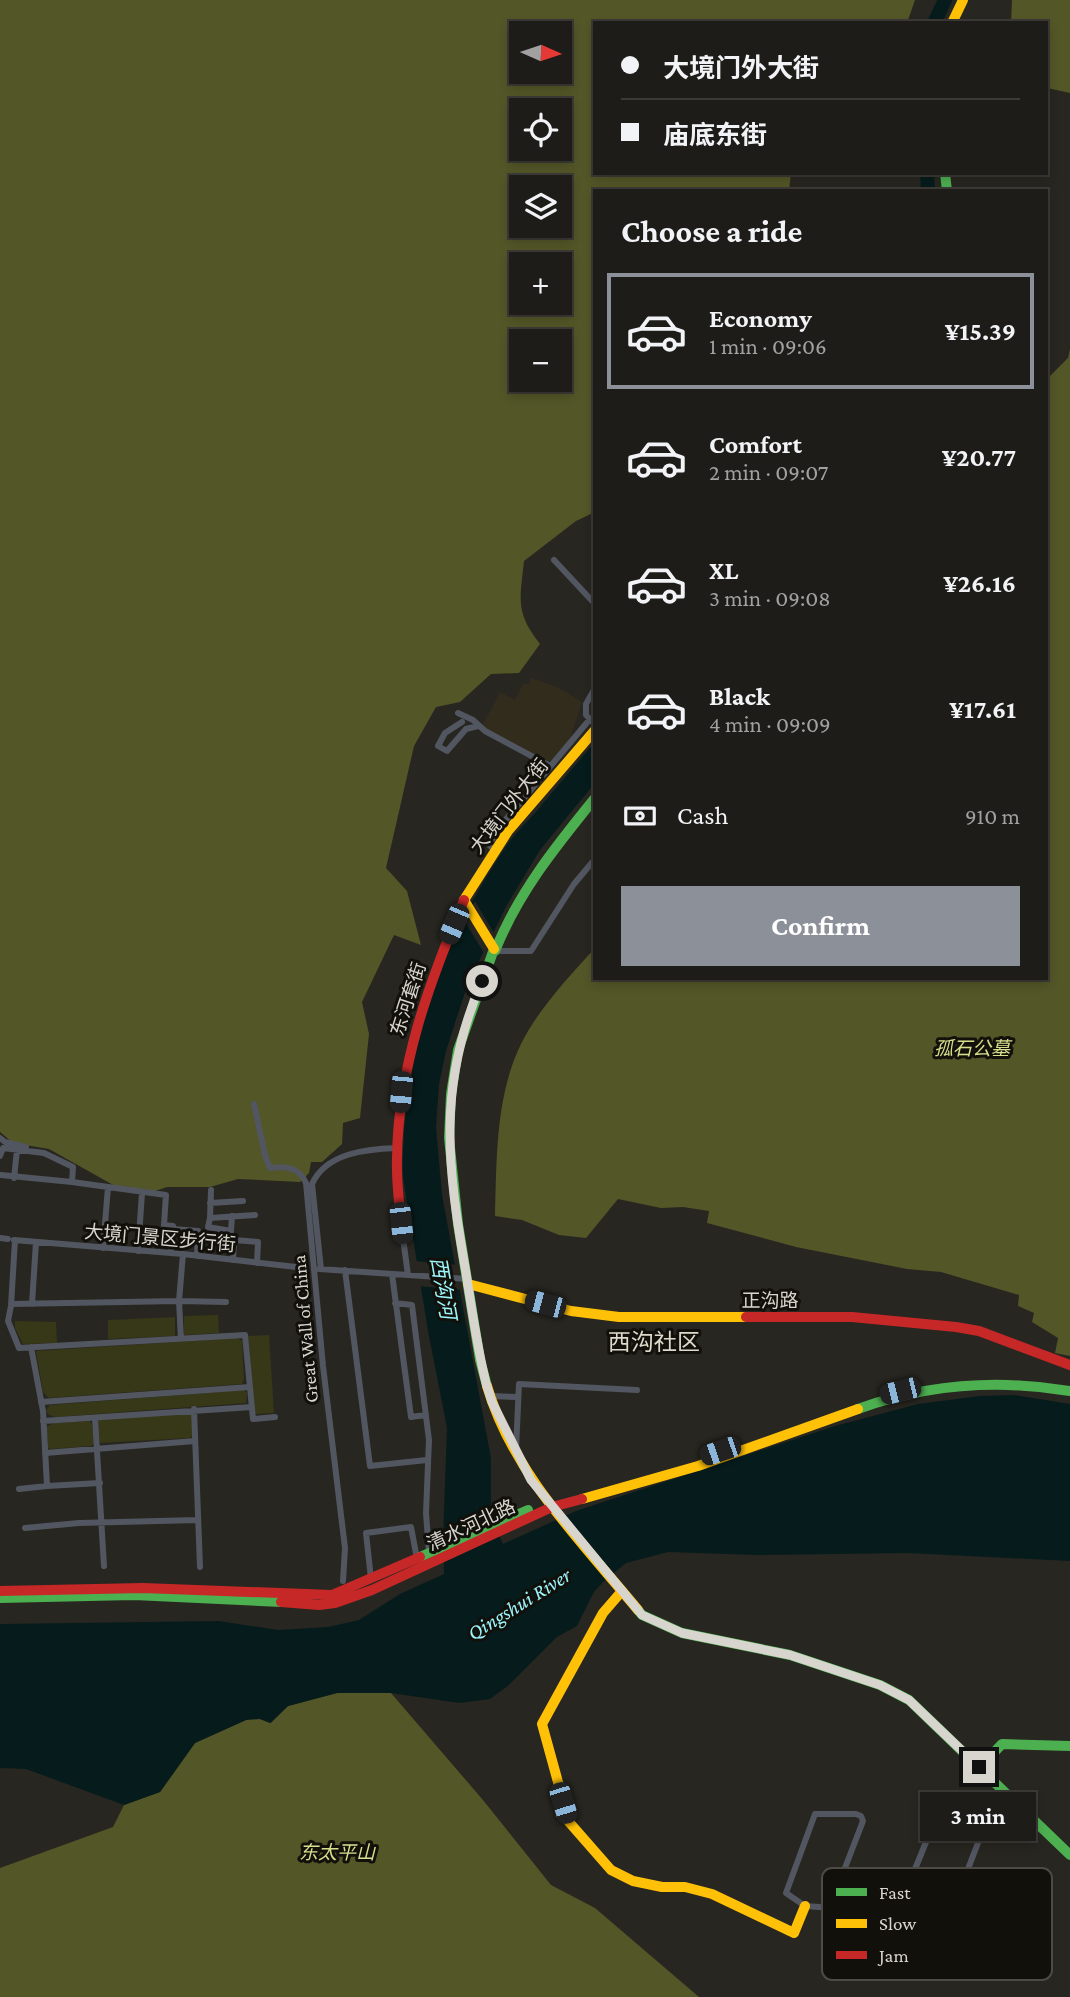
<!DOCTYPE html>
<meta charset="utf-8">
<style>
body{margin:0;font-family:"Crimson Pro","Noto Sans SC",serif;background:#262521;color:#f1f3f6;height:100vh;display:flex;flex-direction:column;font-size:26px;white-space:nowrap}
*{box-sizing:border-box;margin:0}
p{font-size:23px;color:#a1a1a2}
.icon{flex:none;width:38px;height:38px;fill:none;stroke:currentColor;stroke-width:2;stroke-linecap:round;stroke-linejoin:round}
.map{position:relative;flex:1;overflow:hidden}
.details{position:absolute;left:593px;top:189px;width:455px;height:791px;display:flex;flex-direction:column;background:#1e1c18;border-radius:0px;box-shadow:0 4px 10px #0003,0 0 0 2px #3c3a37}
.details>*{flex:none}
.hud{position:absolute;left:593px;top:21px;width:455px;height:154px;border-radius:0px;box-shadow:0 4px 10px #0003,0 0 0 2px #3c3a37;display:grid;align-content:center;height:154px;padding:0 28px;background:#1e1c18}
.needle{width:46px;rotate:93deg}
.buttons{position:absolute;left:509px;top:21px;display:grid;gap:14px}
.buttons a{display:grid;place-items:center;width:63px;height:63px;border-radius:0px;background:#1e1c18;box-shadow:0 4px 10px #0003,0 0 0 2px #3c3a37;font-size:35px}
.end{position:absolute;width:32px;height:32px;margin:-16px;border:9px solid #d8d5ce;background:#111;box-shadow:0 0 0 4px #111}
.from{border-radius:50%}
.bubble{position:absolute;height:49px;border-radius:0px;background:#1e1c18;box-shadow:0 4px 10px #0003,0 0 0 2px #3c3a37;font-size:23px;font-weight:700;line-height:49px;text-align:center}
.car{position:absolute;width:21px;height:42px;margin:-21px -10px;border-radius:9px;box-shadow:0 0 5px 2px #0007;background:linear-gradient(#222 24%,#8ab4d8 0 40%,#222 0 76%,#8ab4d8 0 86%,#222 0)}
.hud b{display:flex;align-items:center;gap:24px;height:66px;font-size:26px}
.hud b+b{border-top:2px solid #3c3a37}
.hud i{width:18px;height:18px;background:#f1f3f6}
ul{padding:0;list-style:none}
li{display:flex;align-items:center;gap:21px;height:116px;margin:0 14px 10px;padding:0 14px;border:4px solid transparent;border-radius:0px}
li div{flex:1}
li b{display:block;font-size:26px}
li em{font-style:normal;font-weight:700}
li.selected{border-color:#8c9099}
li>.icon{width:63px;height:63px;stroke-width:1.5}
h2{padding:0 28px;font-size:32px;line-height:84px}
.pay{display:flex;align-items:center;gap:18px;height:77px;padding:0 28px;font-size:26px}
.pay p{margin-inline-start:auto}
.action{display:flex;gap:14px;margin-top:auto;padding:14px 28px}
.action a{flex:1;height:80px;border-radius:0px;background:#8c9099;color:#fff;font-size:28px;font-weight:700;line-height:80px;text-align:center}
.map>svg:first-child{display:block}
</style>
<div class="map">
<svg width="1070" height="1997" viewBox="0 0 1070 1997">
<rect width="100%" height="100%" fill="#282620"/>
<path fill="#322c1d" d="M531,678L557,687L582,702L570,739L552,761L540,760L482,726L500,692L515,700L523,684H529Z"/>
<path fill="#363817" d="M218,1315L219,1333L184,1335V1316Z
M175,1317V1336L108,1339V1320Z
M15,1321L56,1322L57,1343L23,1344L15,1328Z
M269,1335L274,1413L255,1414L248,1336Z
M237,1338L242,1341L244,1379L242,1384L49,1398L43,1392L36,1351Z
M244,1390L247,1393L246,1403L56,1417L49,1415L46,1411L50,1405Z
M187,1412L192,1415L193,1436L189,1438L100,1443L97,1423L99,1419Z
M89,1421L92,1424L94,1444L92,1446L50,1449L48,1447L46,1427L54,1423Z"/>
<path fill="#535627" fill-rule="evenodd" d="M0,0H915L907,23H595V173H791L789,191H595V512L576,521L524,561C520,600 515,612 540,644L519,673L491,674L460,702L436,707L414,746L386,868L407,891L421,945L394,935L362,1002L369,1034L360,1118L343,1123L342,1144L322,1162H311L309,1173L300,1182L238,1179L210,1187H167L152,1192L115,1186L49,1149L13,1143L0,1132ZM522,33H560V72H522ZM522,110H560V149H522ZM522,187H560V226H522ZM522,264H560V303H522ZM522,341H560V380H522Z
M1012,0H1070V93L1047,88L1046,23H1011Z
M1070,349V1356L1055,1353L1058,1338L1032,1322L1034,1313L1018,1306L1019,1295L941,1272L907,1269L796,1247L707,1223L709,1211L683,1207L661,1208L618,1199L586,1238L559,1235L522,1220L495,1216C497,1150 495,1080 533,1023C551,996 573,972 595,948V978H1046V380L1068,358Z
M337,1693H391L483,1800L551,1885L595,1908L699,1997H0V1868L113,1827L124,1805L160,1792L195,1743L248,1719H260L271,1723L288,1706Z"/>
<path fill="#061c1c" d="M595,742V783L540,850L507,905L468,983L446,1051L439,1084L436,1127L442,1195L491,1458V1518L503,1544L576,1511L835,1426L918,1404L980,1396L1014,1395L1070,1404V1561L908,1553L757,1555L668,1552L626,1563L603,1582L594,1592L577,1626L557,1637L509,1685L490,1699L459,1703L391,1693H337L288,1706L270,1723L260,1719L246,1720L195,1743L160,1792L124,1805L26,1769L0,1768V1624L219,1621L278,1630L328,1627L359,1620L400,1594L444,1574L443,1536L447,1428L428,1331L403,1177C400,1061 440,943 505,848C513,835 525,824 536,812C555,789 575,765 595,742Z"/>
<path fill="#282620" d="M475,901L494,933L484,953L464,920Z
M414,1261L460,1265L464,1290L419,1286Z"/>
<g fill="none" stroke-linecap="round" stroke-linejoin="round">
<path stroke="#061c1c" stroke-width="14" d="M934,23L945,0
M927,173L928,191"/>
<path stroke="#525660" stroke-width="6" d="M554,560L595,604
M458,713L473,720L485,731L550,766
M590,719L586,715V704L595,688
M462,722L445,733L438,746L447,751L466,729L478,726
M495,850L489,845L498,829L590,719L595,723
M495,951H531L574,884L595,859
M254,1104L265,1155L270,1168C286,1166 299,1167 306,1183L323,1366L345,1548L343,1581
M0,1138L5,1142L26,1147
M0,1156L3,1148L44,1153L73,1167L72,1182L1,1175
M14,1178L17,1150
M72,1182L166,1195L164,1225L173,1226V1229
M210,1203L243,1201
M232,1216L231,1231L208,1227L210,1218L255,1215
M210,1218L211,1190
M0,1238L8,1239
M403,1238L408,1275
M14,1240L183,1254L305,1268
M15,1240L11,1306L8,1321L19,1348L245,1335L253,1419L275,1417
M234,1240L258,1242L257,1263
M103,1248L108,1187
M138,1251L142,1193
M171,1253L173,1229L198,1231L197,1256
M233,1260L234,1239
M319,1269L467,1279
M321,1269L312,1184C326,1153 366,1149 397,1148
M345,1270L370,1466L427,1460
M392,1274L411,1417L425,1415
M395,1303L412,1305L429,1440L426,1513L429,1553
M11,1304L179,1301L183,1254
M32,1304L36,1242
M181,1339L179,1301L226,1302
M490,1396L518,1397
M41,1402L250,1387
M194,1409L200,1567
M95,1418L104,1566
M43,1421L252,1407
M516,1449L519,1384L637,1390
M45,1453L195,1441
M47,1486L100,1483
M19,1489L47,1486L43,1411L31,1347
M25,1528L79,1523L198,1520
M371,1579L366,1533L411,1527L417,1559
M902,1901L935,1820
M830,1907L863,1821L861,1816L856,1814H815L786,1893L805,1906L847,1909L860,1886L867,1884L948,1921L981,1835"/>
<path stroke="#4caf50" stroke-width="10" d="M945,173L947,191
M495,951C518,893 556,846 595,798
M487,1386L480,1360L458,1224L449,1138L451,1094L458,1050L494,949
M858,1409C927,1384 997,1379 1070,1391
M420,1557L528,1510
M0,1598L134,1595L281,1602
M638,1610L642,1615L682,1633L790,1655L880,1685L909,1700L1070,1855
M980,1767L1002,1744L1070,1746"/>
<path stroke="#ffc107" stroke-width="10" d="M952,23L963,0
M494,949L464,900L508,831L595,730
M468,1284L571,1311L619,1317H746
M487,1386C513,1474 581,1541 638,1610
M582,1499L698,1466L858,1409
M622,1591L603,1613L542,1724L569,1822L611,1870L633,1881L662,1887H685L712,1894L794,1933L805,1906"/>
<path stroke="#c62828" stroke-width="10" d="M403,1238C400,1211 396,1185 397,1158C398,1067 429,983 464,900
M746,1317H852L956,1327L979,1331L1070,1365
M0,1591L143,1588L332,1595L420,1557
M281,1602L319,1605L335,1603L372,1590L552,1507L582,1499"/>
</g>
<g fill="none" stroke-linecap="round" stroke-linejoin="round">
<path stroke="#d8d5ce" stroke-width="9" d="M482,981C437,1086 447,1164 466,1273C472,1310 477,1347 486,1383L492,1402L531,1480L642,1615L682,1633L790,1655L880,1685L909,1700L979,1767"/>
</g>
<g text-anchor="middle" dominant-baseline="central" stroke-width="6" stroke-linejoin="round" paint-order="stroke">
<g font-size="19" fill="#d8d5ce" stroke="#12100b">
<text transform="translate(509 806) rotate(-52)">大境门外大街</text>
<text transform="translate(408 999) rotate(-72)">东河套街</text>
<text transform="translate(160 1238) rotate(5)">大境门景区步行街</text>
<text x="770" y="1300">正沟路</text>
<text transform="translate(305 1329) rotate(-95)">Great Wall of China</text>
<text transform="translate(471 1525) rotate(-25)">清水河北路</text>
</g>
<g font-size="19" font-style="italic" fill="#d7df8b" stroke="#12100b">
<text x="972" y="1048">孤石公墓</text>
<text x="337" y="1852">东太平山</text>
</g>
<g font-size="21" font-style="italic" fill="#9cf4fb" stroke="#12100b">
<text transform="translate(443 1288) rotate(80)">西沟河</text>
<text transform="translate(519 1604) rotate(-32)">Qingshui River</text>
</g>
<g font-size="23" fill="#ded9cb" stroke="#12100b">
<text x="654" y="1342">西沟社区</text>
</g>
</g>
<rect x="822" y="1868" width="230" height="112" rx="10" fill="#12100b" stroke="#4d4b46" stroke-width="2"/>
<rect x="836" y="1888" width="31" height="8" fill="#4caf50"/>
<rect x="836" y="1919" width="31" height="9" fill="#ffc107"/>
<rect x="836" y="1951" width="31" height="8" fill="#c62828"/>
<g font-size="19" fill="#d8d5ce">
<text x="879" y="1899">Fast</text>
<text x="879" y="1930">Slow</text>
<text x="879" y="1962">Jam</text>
</g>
</svg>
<div class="buttons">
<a><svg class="needle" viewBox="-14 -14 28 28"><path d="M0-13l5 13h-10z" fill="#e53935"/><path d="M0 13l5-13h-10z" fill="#a1a1a2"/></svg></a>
<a><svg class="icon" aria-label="locate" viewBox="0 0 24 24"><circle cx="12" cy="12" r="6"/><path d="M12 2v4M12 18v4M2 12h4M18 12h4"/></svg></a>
<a><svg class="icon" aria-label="layers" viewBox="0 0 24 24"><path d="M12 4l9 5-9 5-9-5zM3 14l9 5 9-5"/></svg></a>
<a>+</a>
<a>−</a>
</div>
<i class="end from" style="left:482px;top:981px"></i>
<i class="end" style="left:979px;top:1767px"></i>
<div class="bubble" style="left:920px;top:1792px;width:116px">3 min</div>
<i class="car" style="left:454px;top:924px;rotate:203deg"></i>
<i class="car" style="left:401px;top:1092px;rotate:185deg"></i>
<i class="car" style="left:401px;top:1223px;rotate:174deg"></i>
<i class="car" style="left:545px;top:1304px;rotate:285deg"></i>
<i class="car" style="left:900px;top:1391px;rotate:256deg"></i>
<i class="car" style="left:720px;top:1451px;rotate:251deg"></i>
<i class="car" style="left:563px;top:1803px;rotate:163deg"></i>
<div class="hud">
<b><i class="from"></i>大境门外大街</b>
<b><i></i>庙底东街</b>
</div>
<section class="details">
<h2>Choose a ride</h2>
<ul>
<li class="selected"><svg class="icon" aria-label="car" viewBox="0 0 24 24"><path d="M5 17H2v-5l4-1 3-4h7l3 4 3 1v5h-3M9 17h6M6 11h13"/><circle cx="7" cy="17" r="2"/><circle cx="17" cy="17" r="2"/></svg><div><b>Economy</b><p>1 min · 09:06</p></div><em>¥15.39</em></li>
<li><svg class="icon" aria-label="car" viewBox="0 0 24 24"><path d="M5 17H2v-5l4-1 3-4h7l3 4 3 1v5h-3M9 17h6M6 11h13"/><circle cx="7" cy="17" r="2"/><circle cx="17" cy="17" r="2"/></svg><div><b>Comfort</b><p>2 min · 09:07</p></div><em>¥20.77</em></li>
<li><svg class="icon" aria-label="car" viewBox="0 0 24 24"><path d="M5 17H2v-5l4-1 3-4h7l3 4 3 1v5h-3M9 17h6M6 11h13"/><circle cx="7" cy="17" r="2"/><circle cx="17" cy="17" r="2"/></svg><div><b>XL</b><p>3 min · 09:08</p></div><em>¥26.16</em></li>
<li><svg class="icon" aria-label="car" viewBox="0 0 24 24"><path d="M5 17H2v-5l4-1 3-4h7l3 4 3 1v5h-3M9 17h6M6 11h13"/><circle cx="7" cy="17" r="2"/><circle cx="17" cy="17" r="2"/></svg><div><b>Black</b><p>4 min · 09:09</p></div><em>¥17.61</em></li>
</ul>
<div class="pay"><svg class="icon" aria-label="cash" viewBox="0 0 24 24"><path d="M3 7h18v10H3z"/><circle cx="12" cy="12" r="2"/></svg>Cash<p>910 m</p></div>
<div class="action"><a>Confirm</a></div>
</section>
</div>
